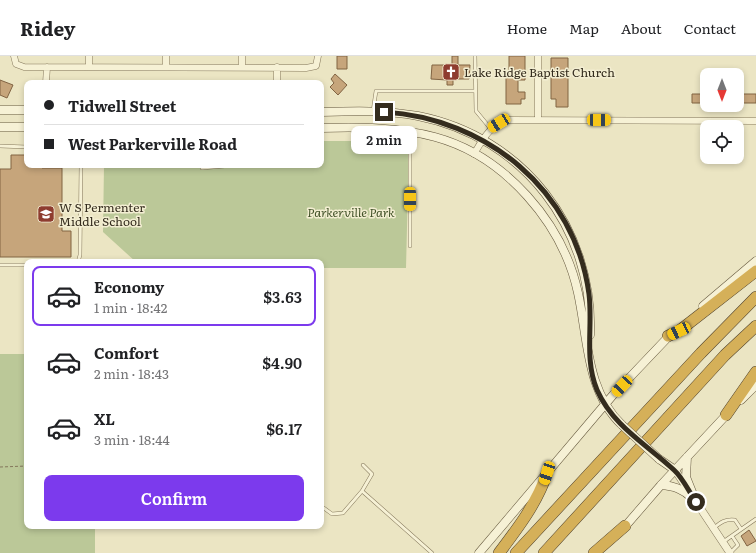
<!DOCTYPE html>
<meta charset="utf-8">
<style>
body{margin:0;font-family:Literata,serif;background:#f2f2f2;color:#202124;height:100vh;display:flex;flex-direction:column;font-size:15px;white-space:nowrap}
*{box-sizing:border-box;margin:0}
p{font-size:13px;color:#757577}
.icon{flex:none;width:22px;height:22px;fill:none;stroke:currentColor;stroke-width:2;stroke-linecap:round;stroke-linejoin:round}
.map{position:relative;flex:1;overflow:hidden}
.sheet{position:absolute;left:24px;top:203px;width:300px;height:270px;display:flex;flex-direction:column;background:#fff;border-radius:8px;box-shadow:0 2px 6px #0003}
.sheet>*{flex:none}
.banner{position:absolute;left:24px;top:24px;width:300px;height:88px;border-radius:8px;box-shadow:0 2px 6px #0003;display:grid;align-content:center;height:88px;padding:0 20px;background:#fff}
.needle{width:26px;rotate:180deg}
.buttons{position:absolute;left:700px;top:12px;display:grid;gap:8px}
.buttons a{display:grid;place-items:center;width:44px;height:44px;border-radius:8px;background:#fff;box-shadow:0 2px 6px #0003;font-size:20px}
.end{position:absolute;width:18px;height:18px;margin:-9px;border:5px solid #342c1e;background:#fff;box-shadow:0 0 0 2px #fff}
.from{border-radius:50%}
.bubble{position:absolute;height:28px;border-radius:8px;background:#fff;box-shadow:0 2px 6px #0003;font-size:13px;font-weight:600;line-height:28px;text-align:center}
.car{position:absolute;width:12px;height:24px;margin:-12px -6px;border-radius:5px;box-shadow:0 0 3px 1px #0007;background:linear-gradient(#f5c518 24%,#345 0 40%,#f5c518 0 76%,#345 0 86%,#f5c518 0)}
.banner b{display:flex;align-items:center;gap:14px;height:38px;font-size:15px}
.banner b+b{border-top:1px solid #e0e0e0}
.banner i{width:10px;height:10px;background:#202124}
ul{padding:7px 0 0;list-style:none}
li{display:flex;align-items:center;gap:12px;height:60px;margin:0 8px 6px;padding:0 12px;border:2px solid transparent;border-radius:8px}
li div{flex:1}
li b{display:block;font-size:15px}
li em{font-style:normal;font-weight:600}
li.selected{border-color:#7c3aed}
li>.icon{width:36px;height:36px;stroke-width:1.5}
.cta{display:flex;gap:8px;margin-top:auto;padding:8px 20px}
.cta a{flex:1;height:46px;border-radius:8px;background:#7c3aed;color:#fff;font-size:16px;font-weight:600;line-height:46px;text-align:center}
header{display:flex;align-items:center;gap:24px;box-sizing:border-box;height:56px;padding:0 20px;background:#fff;border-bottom:1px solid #e0e0e0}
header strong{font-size:19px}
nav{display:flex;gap:22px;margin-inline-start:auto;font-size:14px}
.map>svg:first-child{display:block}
</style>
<header>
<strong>Ridey</strong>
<nav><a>Home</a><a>Map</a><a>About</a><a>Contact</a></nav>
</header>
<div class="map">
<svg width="756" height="497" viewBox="0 0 756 497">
<rect width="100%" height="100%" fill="#ebe5c3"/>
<path fill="#bbc898" d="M321,85H378L409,91L406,212H321V206H136L103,176L104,109H321Z
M0,298H27V470H95V497H0Z"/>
<path fill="#c6a57b" stroke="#816443" d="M337,0H347V13H337Z
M452,0H458V9H470L469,23H453V29H447V24L431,23L432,9H452Z
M509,0H525V24H518V36H525V43H521V48H506V18H509Z
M551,2H568V51H556V43H551Z
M335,18L347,29L338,39L330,31L334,27L331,23Z
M0,24L13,29L7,42L0,39Z
M692,38H706V47H692Z
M743,38H756V47H743Z
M11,99H27V109H42V112H62V175H71V201H0V113H11Z
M749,474L756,485L747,490L741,480Z"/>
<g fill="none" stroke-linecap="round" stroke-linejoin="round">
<defs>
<path id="service" d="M475,0L476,55L490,72
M373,55L376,35H475
M410,77V190
M0,90L27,91
M201,109L202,112L236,109
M78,206L80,199L81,109
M0,209H27
M362,435L372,418L363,409
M321,450L332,458L343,457L362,435L432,497
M714,472C721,466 725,463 735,464L741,473
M723,486L756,463
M730,497L738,489L732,480"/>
<path id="minor" d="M14,0L16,8L24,11L306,12L316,10L318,0
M166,0V11
M242,0V11
M89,11V0
M277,11V27
M46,27L47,11
M538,64V0
M474,98C484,81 490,69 510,64L756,65"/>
<path id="tertiary" d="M675,414L730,497"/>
<path id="secondary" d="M0,54H27
M321,56C353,55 386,54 418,60C524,81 594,173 590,279
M0,71H27
M321,72C360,71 398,71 435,81C505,100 563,167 578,237C588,282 586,335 622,369
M703,250L756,205
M741,344L756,329
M687,401L686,421L696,446
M659,403L675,414
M661,429C674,430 683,433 692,442
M622,474L661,429L730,355
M479,497L613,339L672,277"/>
<path id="motorway" d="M668,280L679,275L756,215
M726,359L756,316
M499,497C518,472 537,447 547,417
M516,497L701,297L756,241
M544,497L725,299L756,270
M594,497L625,470"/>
</defs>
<use href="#service" stroke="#84775b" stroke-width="4"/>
<use href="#minor" stroke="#84775b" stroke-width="7"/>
<use href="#tertiary" stroke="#84775b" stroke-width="8"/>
<use href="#secondary" stroke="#65583e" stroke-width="9"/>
<use href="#motorway" stroke="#52442f" stroke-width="12"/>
<path stroke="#84775b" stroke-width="1" stroke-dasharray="3 2" stroke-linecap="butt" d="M0,411L27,410"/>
<use href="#service" stroke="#f6f1d5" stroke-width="3"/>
<use href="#minor" stroke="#f6f1d5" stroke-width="6"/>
<use href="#tertiary" stroke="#f6f1d5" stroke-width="7"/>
<use href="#secondary" stroke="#f6f1d5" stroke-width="8"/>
<use href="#motorway" stroke="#d5b059" stroke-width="11"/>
<defs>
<path id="secondary-bridge" d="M622,369L659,403"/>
</defs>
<use href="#secondary-bridge" stroke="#65583e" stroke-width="9" stroke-linecap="butt"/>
<use href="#secondary-bridge" stroke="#f6f1d5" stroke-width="8"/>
</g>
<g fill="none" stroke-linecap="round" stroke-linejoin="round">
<path stroke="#342c1e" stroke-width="5" d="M384,56C486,62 575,134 589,238C593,270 584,303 597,334C613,370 646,388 674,414C683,422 689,436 696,446"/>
</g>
<defs>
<symbol id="church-square" viewBox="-11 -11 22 22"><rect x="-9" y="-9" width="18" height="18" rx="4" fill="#8e3c2f" stroke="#f3eed2"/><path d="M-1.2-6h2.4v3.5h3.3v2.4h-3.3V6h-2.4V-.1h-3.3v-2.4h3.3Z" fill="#fff"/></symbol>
<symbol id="school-square" viewBox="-11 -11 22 22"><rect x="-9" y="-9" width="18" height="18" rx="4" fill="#8e3c2f" stroke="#f3eed2"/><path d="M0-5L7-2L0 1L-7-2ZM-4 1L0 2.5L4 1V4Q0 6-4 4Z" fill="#fff"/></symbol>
</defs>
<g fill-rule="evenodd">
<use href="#church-square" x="441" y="6" width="20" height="20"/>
<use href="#school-square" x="36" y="148" width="20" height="20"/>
</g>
<g text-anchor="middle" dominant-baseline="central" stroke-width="3" stroke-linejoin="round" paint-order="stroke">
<g font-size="12" fill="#342c1e" stroke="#f3eed2" text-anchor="start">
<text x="464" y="16">Lake Ridge Baptist Church</text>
<text x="59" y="151">W S Permenter<tspan x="59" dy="14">Middle School</tspan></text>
</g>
<g font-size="12" font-style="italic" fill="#3f5026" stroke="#f3eed2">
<text x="351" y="156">Parkerville Park</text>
</g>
</g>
</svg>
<div class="buttons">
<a><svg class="needle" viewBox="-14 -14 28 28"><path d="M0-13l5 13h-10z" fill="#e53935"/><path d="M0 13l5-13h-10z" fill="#757577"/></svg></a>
<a><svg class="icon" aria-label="locate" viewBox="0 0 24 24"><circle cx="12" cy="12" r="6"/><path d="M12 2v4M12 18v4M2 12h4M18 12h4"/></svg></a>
</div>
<i class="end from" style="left:696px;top:446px"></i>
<i class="end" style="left:384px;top:56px"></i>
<div class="bubble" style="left:351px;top:70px;width:66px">2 min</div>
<i class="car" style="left:599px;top:64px;rotate:90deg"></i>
<i class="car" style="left:499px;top:67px;rotate:238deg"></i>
<i class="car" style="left:410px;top:143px;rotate:180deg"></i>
<i class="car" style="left:679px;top:275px;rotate:245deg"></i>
<i class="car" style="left:622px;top:330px;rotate:223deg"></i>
<i class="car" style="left:547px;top:417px;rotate:198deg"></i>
<div class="banner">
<b><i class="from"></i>Tidwell Street</b>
<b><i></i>West Parkerville Road</b>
</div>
<section class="sheet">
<ul>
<li class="selected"><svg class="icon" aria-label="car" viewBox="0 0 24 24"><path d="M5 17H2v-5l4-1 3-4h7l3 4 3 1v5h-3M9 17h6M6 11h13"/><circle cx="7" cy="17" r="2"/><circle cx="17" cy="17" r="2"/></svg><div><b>Economy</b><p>1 min · 18:42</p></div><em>$3.63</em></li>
<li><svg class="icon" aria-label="car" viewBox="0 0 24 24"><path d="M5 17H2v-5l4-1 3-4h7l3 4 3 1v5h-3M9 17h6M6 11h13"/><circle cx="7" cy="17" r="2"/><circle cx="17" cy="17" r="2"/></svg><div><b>Comfort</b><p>2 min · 18:43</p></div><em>$4.90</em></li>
<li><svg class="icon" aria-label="car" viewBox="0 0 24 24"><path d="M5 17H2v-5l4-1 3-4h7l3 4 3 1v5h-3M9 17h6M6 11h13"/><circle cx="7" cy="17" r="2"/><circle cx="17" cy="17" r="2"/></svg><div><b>XL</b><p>3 min · 18:44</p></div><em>$6.17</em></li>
</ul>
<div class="cta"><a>Confirm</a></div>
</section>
</div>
